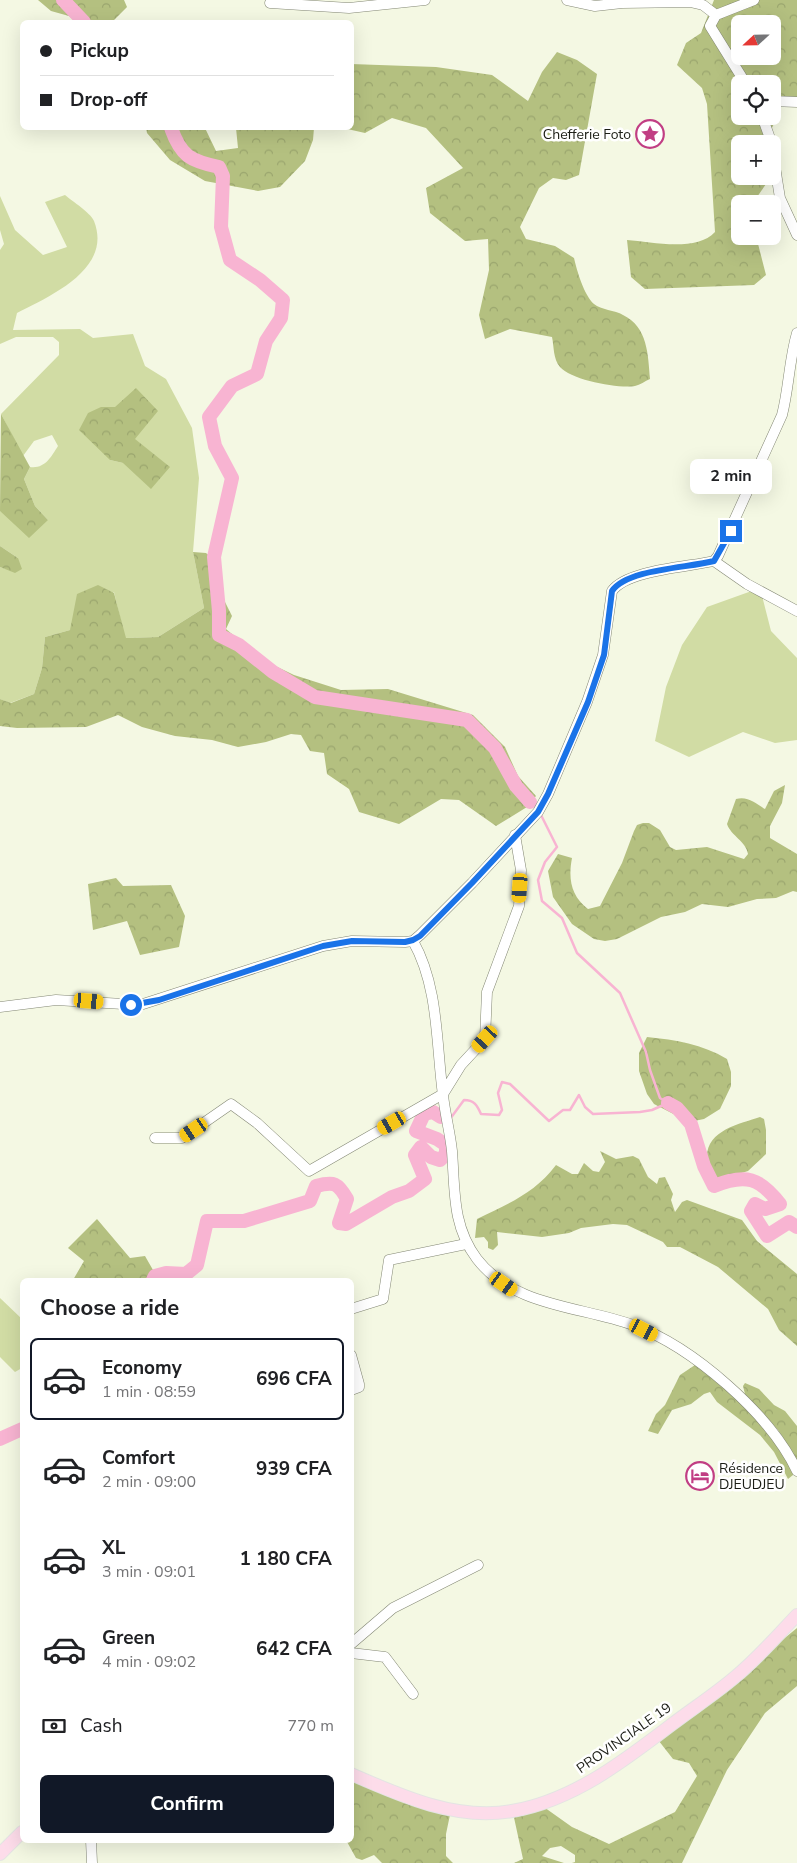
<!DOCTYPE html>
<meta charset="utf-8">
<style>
body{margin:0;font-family:"Nunito Sans",sans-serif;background:#f6f6f6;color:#202124;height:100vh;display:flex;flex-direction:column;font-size:19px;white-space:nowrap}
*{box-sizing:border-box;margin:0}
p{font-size:16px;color:#757577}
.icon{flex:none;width:28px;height:28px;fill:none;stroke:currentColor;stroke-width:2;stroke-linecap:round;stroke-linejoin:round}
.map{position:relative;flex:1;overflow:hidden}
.panel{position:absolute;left:20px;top:1278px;width:334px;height:565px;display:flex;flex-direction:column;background:#fff;border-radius:8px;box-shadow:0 5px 20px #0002}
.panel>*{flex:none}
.guide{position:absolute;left:20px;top:20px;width:334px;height:110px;border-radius:8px;box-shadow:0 5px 20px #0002;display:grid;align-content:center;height:110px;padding:0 20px;background:#fff}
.needle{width:32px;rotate:248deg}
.tools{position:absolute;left:731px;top:15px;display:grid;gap:10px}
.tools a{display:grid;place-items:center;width:50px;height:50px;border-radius:8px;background:#fff;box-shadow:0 5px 20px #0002;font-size:25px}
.end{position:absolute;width:22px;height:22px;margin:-11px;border:6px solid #1a73e8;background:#fff;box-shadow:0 0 0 2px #fff}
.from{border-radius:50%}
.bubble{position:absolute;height:35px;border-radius:8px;background:#fff;box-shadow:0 5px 20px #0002;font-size:16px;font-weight:700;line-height:35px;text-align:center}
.car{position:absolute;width:15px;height:30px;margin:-15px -8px;border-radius:6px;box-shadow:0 0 4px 1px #0007;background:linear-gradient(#f5c518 24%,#345 0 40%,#f5c518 0 76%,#345 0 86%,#f5c518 0)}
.guide b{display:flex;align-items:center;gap:18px;height:48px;font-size:19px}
.guide b+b{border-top:1px solid #e0e0e0}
.guide i{width:12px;height:12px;background:#202124}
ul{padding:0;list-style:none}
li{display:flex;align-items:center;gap:15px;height:82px;margin:0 10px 8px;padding:0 10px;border:2px solid transparent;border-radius:8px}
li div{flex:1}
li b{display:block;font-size:19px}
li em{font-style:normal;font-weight:700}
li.selected{border-color:#111827}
li>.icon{width:45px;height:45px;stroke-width:1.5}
h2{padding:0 20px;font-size:22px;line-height:60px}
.pay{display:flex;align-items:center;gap:12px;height:55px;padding:0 20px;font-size:19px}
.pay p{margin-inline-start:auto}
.action{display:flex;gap:10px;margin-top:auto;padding:10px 20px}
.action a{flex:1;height:58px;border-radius:8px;background:#111827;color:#fff;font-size:20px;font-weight:700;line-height:58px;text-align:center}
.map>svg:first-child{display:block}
</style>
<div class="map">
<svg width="797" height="1863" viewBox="0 0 797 1863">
<defs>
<pattern id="forest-crowns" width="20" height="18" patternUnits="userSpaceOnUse" patternTransform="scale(1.25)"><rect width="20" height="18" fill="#b4c080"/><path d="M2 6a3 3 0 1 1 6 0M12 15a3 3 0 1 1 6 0" fill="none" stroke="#9aa56e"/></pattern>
</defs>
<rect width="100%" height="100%" fill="#f4f8e3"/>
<path fill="#d1dca4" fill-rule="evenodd" d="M65,195C73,202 90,212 94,221C113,269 50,296 17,313L13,330L80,329L93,338L133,334L145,366L166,379L192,428L199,478L193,552L204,608L158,637L125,638L114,592L70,630L45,637L42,668L34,694L10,703L0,699V567L6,569L18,558L0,546V511L48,520L35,506L24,479L30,467C45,469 51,457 58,446L52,435L34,441L23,456L1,414L59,355V342L53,337H16L0,344V250L4,244L0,230V196L15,230L43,255L67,247L45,202ZM101,407H115L135,439L123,463L110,460Z
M760,588L771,631L797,658V740L775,743L743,732L689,757L655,741L666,687L682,645L707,607Z
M0,1298L22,1319V1368L15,1372L0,1357Z"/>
<path fill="url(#forest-crowns)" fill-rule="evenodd" d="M38,0H124L127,7L112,22H76L69,16L51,11Z
M714,0H797V107L782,105L765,144H740V176L771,177L757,197L756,204H740V236H756L766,275L754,285L645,289L631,277L627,240C652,242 697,252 715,232L707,104L702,88L677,65L686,43L701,33ZM740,24H772V56H740ZM740,84H772V116H740Z
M557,52L577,60L597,74L579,175L566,180L553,178L539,188L520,227L526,239L555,246L574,258C577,271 584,295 594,304C601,310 615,310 623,315C648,327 648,355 650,379C645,381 640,385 635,386C619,389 571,380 560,367C553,359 554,346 552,337L510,329L485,339L479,315L489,270L488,239L465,241L430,213L426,188L463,168L426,128L392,118L365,133L343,128H351V64L436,67L492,75L528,101L542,72Z
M146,128H205L216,151L238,148L236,128H314L313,140L305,161L280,187L258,191L205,181L170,160L147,133Z
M136,388L158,411L135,439L170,467L151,489L123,463L110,460L79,430L88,413L101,407H115Z
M1,414L30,467L24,479L35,506L48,520L29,538L0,511Z
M0,546L18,558L22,569L15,573L0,567Z
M193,552L206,553L220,565L224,600L232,616L226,629L263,660L294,675L341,690L388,689L473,715L505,747L518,776L536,796L527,807L496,826L459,800L441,799L399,824L359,812L349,789L327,774L324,753L310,751L301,735L291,734L266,742L238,747L212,740L175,736L142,727L118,715L86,727L17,728L0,726V699L11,703L34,694L42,668L45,637L70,630L77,594L98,585L114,593L126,638L158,637L204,608Z
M785,785L782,803L770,826V838L797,854V892L793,891L776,898L757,899L728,907L702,904L685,912L661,917L617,939L605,941L594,939L572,924L553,897L548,871L558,854L572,858C568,879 571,896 588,909L600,906L622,863L634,831L637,825L643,823H649L660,830L670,847L676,850L707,847L744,859L748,854C746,841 731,836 727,824L736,799C748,796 755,803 765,809L774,791Z
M116,878L123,886L171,885L185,916L179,947L140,955L127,921L93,930L88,884Z
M647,1037C676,1040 702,1044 727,1059L731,1072V1086L720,1109L704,1119L689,1122L654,1104L647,1094L639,1071V1053Z
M760,1117L764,1119L766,1130V1154L748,1171L720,1180L714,1177C712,1172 707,1164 707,1158C706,1130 740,1124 760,1117Z
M600,1151L616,1159L633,1156L639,1159L648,1177L657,1184L659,1178L665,1177L673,1194L671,1200L675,1212L682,1202L687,1200L742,1220L757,1241L797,1274V1346L779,1330L768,1309L718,1267L680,1247H667L663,1242L627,1225L613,1224L581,1228L569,1233L542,1237L497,1232L498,1245L493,1250L488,1248V1242L484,1237L475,1238L477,1219C509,1203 534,1194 556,1165L572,1174H578L584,1163L593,1171L599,1172L605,1162Z
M97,1219L130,1258L145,1256L153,1270L169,1268L173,1280H73L84,1261L68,1248Z
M695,1365L722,1385L756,1417L793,1468V1475L788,1479L774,1452L760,1435L717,1402L710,1392L704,1394L691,1404L672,1410L658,1434L648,1431L656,1414L665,1405L680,1375Z
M745,1383L759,1389L774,1405L785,1411L797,1426V1461L778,1430L746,1398L743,1386Z
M797,1628V1686L765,1713L727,1770L682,1863H572L575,1862V1855L561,1846L550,1848L542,1856L564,1863H514L523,1859L513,1813L541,1805L572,1827L609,1844L675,1812L697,1776L689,1763L673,1759L655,1736L732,1681Z
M351,1775L451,1810L446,1834V1856L453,1863H382L374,1855L362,1860L356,1858L346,1840H351Z"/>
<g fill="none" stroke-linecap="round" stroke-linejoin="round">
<path stroke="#f8b4d2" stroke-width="2.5" d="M541,815L557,847L545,862L538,880L542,901L562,918L577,953L620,993L646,1052L650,1070L660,1098L668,1103
M450,1119L464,1100C474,1100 477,1105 481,1114L499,1115L502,1110L498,1093L502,1082L510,1084L549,1121L563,1110H570L579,1095L585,1107L593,1114L640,1112L652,1110L668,1103"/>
<path stroke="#f8b4d2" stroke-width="14" d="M63,0L84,22
M171,128C181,156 190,161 219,167L223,176L221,227L230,260L260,280L283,300L281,318L266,341L257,374L232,386L209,417L215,446L232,478L214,557L219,611V635L239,645L273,672L315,697L467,720L495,748L516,786L530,802
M668,1103L677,1108L691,1124L704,1166L714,1186C746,1173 760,1178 780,1204L765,1209L755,1204L751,1211L767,1236L789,1222L797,1227
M153,1280L155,1276L166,1273L186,1274L197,1265L207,1221H244L310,1201L316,1186C334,1181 338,1183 347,1199L339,1223L346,1224L392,1197L409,1191L425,1179L415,1155L421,1147L431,1157L440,1160L446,1154V1145L437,1139L416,1131L424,1114L433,1112L441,1117
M0,1439L22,1429"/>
<defs>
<path id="minor" d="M567,0L595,6L622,3L690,2L703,5L716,15
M270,3L349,8L425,0
M746,84L710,26L716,15L754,0
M772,101L797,102
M762,116L772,144
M772,148L780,198L797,235
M714,561L747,584L797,611
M413,941C439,987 436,1044 443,1095C445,1114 450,1132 452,1151C455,1190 452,1226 477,1259C514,1307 580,1306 633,1325C693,1347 770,1414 797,1471
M0,1007L56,1000L140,1005L323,946L352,941L405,942L413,941L420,935L472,883L538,812L548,794L587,702L603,655L612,591C627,570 688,567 714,561L718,556L782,415C789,388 789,360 797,333
M155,1138H182L231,1104L257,1123L309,1171L443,1094L461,1065L485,1039L487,992L519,906L521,870L515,835
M351,1309L383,1299L389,1260L466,1244
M351,1355L359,1384V1387L351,1390
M351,1644L393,1608L478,1565
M351,1653L385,1657L413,1694
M91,1840L92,1863"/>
<path id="major" d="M351,1774C401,1796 457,1821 512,1811C572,1801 624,1761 671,1725C692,1709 715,1694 735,1677C757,1659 777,1636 797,1615
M0,1854L22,1832"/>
</defs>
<use href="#minor" stroke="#838774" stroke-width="11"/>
<use href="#major" stroke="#e4e4e3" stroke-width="14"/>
<use href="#minor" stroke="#fff" stroke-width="10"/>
<use href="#major" stroke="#fddcea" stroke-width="12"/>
</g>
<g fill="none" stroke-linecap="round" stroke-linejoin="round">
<path stroke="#1a73e8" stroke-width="6" d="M131,1005L159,1000L323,946L352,941L405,942L413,940L420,936L472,883L538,812L548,794L588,702L604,655L612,591C627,569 687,568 714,561L731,531"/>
</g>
<defs>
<symbol id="sight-ring" viewBox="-11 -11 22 22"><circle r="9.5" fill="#fff" stroke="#c13e84" stroke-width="1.5"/><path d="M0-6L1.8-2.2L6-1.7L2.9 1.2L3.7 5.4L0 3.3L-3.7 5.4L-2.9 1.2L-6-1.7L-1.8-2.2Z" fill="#c13e84"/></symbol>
<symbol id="hotel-ring" viewBox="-11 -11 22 22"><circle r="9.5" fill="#fff" stroke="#c13e84" stroke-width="1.5"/><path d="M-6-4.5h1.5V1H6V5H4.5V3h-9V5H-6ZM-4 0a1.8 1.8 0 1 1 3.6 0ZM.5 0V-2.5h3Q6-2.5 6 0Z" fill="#c13e84"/></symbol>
</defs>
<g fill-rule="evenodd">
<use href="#sight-ring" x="634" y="118" width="32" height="32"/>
<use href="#hotel-ring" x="684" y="1460" width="32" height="32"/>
</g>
<g text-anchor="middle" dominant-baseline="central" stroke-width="5" stroke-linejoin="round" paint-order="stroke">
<g font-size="14" fill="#1b1d15" stroke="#fff" text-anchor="end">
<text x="631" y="134">Chefferie Foto</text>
<text x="719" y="1468" text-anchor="start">Résidence<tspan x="719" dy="16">DJEUDJEU</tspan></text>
</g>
<g font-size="14" fill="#1b1d15" stroke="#fff">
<text transform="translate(624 1738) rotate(-35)">PROVINCIALE 19</text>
</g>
</g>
</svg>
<div class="tools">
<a><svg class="needle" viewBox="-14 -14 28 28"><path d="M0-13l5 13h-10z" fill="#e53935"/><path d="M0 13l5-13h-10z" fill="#757577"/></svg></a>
<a><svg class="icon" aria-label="locate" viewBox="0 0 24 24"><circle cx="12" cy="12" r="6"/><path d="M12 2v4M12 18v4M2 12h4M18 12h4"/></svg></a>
<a>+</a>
<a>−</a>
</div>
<i class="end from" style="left:131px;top:1005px"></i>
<i class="end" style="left:731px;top:531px"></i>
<div class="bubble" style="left:690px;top:459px;width:82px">2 min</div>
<i class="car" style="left:520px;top:888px;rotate:184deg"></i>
<i class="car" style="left:89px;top:1001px;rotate:95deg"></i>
<i class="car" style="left:485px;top:1039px;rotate:222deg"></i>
<i class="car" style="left:392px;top:1123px;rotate:240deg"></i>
<i class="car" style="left:194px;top:1130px;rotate:236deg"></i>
<i class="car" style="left:504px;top:1284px;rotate:125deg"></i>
<i class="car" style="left:644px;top:1330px;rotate:117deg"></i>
<div class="guide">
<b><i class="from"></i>Pickup</b>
<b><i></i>Drop-off</b>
</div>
<section class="panel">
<h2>Choose a ride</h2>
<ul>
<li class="selected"><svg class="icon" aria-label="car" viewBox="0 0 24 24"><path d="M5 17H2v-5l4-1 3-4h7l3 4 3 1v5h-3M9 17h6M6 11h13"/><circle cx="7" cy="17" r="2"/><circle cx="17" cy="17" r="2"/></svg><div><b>Economy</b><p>1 min · 08:59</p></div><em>696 CFA</em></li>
<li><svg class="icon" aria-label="car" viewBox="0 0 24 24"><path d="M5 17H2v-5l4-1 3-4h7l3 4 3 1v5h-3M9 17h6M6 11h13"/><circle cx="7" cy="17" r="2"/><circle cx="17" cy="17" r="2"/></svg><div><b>Comfort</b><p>2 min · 09:00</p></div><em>939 CFA</em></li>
<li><svg class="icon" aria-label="car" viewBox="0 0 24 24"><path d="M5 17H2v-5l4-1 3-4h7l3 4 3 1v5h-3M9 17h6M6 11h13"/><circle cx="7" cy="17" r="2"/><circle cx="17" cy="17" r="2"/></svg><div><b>XL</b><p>3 min · 09:01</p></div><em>1 180 CFA</em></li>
<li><svg class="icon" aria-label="car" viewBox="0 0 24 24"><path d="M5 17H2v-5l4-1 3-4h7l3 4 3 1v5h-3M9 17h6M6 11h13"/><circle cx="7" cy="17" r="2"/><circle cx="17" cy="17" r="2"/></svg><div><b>Green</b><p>4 min · 09:02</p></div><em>642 CFA</em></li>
</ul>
<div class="pay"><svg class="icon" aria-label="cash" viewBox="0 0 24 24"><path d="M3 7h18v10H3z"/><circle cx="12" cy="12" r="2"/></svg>Cash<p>770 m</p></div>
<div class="action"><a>Confirm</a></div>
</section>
</div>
